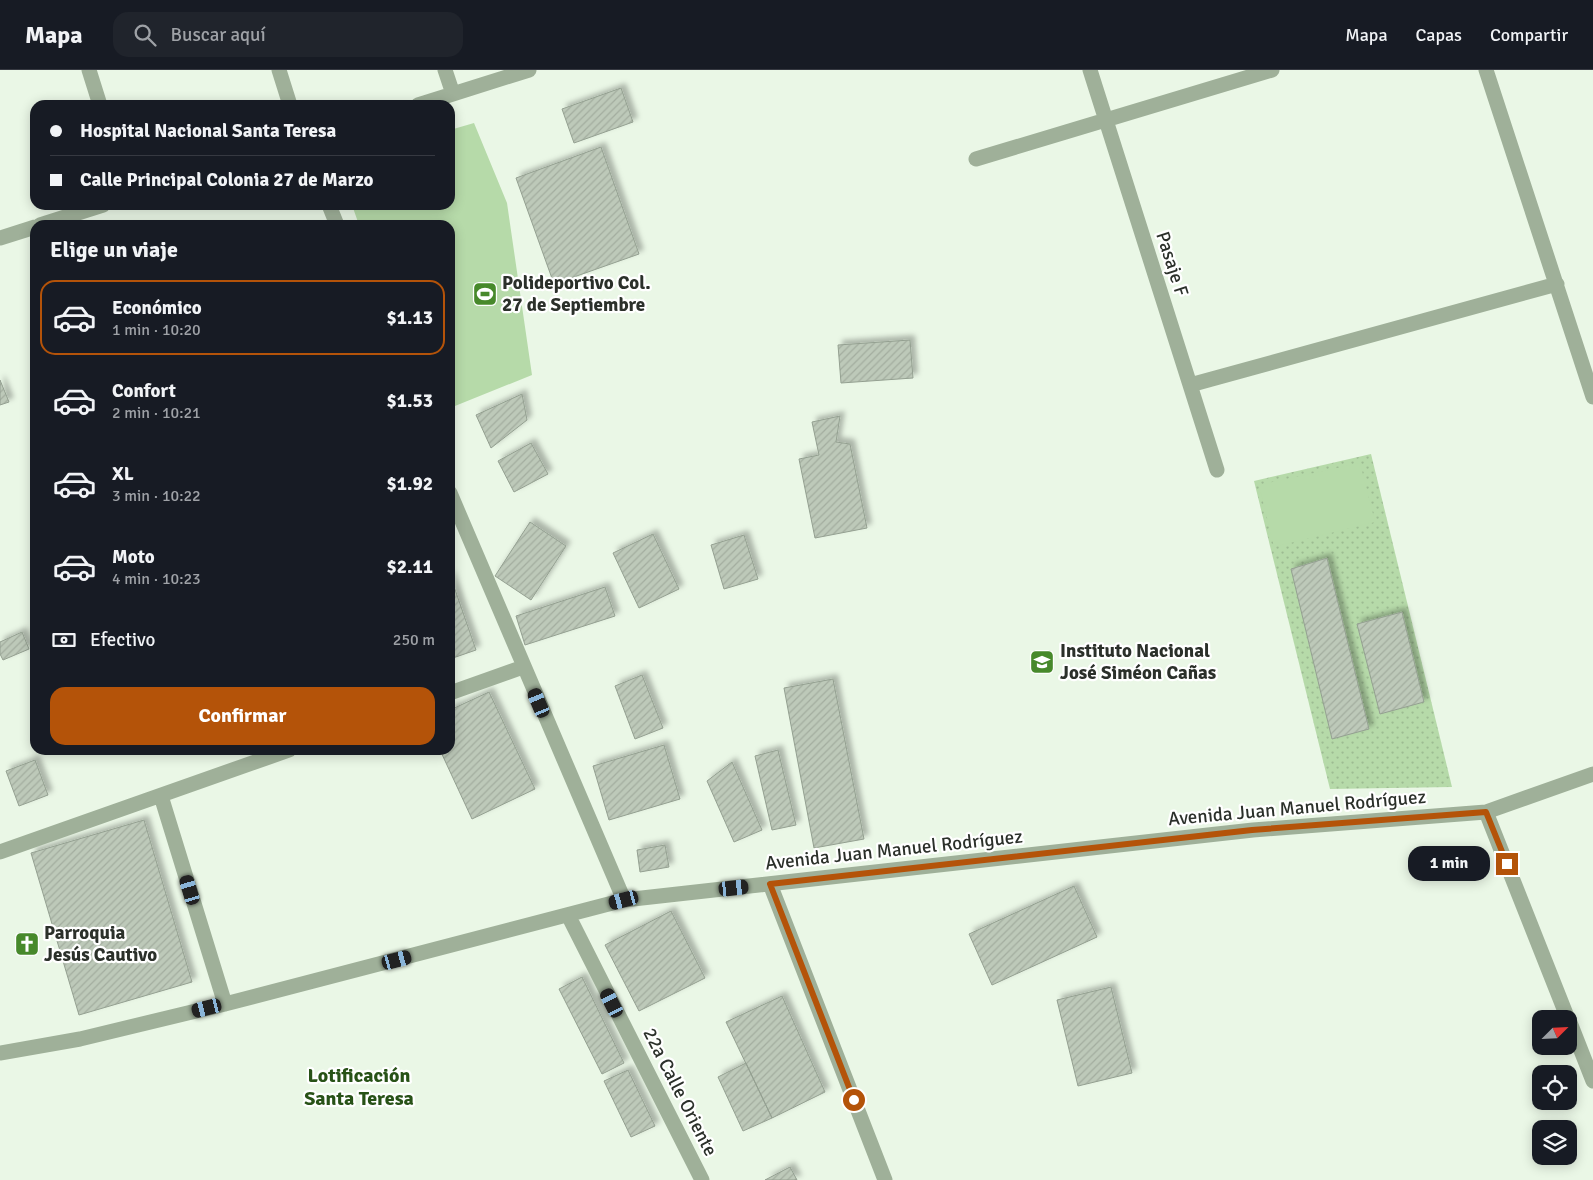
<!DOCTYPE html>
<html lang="es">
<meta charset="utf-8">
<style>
body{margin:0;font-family:Signika,sans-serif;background:#20242c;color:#f1f3f6;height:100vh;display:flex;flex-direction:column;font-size:19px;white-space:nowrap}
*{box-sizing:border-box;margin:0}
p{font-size:16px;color:#9ea1a6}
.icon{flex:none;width:28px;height:28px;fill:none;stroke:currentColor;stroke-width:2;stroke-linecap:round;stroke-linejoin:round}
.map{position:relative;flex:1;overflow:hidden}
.details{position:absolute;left:30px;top:150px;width:425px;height:535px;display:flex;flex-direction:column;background:#171b24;border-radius:15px;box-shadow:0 2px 12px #0003}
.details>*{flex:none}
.top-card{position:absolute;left:30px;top:30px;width:425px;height:110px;border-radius:15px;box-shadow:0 2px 12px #0003;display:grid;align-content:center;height:110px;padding:0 20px;background:#171b24}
.needle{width:32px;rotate:66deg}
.controls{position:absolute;left:1532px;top:940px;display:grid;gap:10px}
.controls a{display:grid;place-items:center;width:45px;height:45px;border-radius:10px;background:#171b24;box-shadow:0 2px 12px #0003;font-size:25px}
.end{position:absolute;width:22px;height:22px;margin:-11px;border:6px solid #b45309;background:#fff;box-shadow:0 0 0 2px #fff}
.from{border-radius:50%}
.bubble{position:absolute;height:35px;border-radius:15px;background:#171b24;box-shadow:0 2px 12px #0003;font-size:16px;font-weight:800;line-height:35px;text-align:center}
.car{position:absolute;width:15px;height:30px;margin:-15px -8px;border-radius:6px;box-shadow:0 0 4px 1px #0007;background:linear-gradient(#222 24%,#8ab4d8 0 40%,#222 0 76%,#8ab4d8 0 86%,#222 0)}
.top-card b{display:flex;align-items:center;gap:18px;height:48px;font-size:19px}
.top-card b+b{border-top:1px solid #363941}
.top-card i{width:12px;height:12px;background:#f1f3f6}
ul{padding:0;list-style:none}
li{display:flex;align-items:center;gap:15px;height:75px;margin:0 10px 8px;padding:0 10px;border:2px solid transparent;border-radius:15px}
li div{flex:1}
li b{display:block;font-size:19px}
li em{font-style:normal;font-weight:800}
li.active{border-color:#b45309}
li>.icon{width:45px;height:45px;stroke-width:1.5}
h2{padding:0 20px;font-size:22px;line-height:60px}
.pay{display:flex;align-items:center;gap:12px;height:55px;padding:0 20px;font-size:19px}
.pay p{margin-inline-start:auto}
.button{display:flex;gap:10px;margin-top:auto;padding:10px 20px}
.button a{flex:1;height:58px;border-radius:15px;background:#b45309;color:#fff;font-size:20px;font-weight:800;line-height:58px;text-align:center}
header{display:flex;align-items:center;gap:30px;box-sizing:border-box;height:70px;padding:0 25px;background:#171b24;border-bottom:1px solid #363941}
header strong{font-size:24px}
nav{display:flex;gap:28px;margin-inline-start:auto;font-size:18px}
.search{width:350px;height:45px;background:#20242c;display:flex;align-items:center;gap:12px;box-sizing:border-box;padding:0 18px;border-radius:15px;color:#9ea1a6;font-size:19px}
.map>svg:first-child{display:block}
</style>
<header>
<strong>Mapa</strong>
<div class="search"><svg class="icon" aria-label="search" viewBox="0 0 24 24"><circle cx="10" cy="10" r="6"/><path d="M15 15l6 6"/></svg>Buscar aquí</div>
<nav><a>Mapa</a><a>Capas</a><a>Compartir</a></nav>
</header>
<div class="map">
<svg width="1593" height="1110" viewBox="0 0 1593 1110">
<defs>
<pattern id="grass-dots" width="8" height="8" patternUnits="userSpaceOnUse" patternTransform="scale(1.25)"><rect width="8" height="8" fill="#b6daa9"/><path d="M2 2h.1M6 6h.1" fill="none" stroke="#9dbb92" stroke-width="1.8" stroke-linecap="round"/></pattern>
<pattern id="building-hatch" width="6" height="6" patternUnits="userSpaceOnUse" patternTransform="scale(1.25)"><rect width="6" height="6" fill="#bdc9b9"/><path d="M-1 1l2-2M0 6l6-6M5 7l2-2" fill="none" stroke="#a3ad9f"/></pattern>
<filter id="shadow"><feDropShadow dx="4.5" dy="-4.5" stdDeviation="2.5" flood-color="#0004"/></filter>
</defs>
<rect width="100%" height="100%" fill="#eaf7e6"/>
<path fill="url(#grass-dots)" d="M1371,384L1452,717L1330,719L1254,411Z"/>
<path fill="#b6daa9" d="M474,53L507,133L532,305L450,338V155H359L352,135H450V60Z
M1360,393L1375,452L1274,477L1259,415Z"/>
<path fill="url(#building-hatch)" stroke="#94a091" filter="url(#shadow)" d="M621,18L633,52L574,73L562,39Z
M601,77L639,184L554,214L516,108Z
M910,270L913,308L841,313L838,275Z
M0,310L9,332L0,335Z
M522,324L527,350L491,378L476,345Z
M840,346L836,372L850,374L867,458L815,468L799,389L819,385L812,352Z
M531,373L548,404L514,422L498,391Z
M530,452L566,476L531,530L495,506Z
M653,464L679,519L639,538L613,483Z
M744,465L758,509L724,519L711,475Z
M1327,488L1369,659L1332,669L1291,499Z
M450,505L476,580L450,589Z
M605,517L615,546L525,575L516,546Z
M1402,542L1424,632L1380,644L1357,554Z
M22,562L29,579L3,590L0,584V572Z
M642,605L663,658L635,669L615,616Z
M833,609L864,769L814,778L784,618Z
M489,622L535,719L472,749L440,680H450V640Z
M664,675L680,729L609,750L593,696Z
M778,680L796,755L772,760L755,686Z
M35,690L48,725L19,736L6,701Z
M732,692L762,760L734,772L707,711Z
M144,750L192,912L79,945L31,783Z
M665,775L669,797L640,802L637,780Z
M1074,816L1097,867L992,915L969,864Z
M671,841L705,908L639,941L605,875Z
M582,907L624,993L602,1004L559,919Z
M1111,917L1132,1003L1078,1016L1057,930Z
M782,926L825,1022L772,1048L726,952Z
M746,993L772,1048L743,1061L718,1007Z
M628,1000L655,1056L631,1067L604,1011Z
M790,1097L797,1110H765Z"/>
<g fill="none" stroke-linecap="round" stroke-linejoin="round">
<path stroke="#9fb099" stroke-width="15" d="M89,0L100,35
M279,0L290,35
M445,0L453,24
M1090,0L1217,400
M1486,0L1593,327
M418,35L529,0
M976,89L1272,0
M329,135L337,155
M40,155L103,135
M0,168L35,157
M1190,315L1557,214
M450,423L624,830
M450,623L523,597
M161,726L225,934
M1486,742L1568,949
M0,782L289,680
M770,814L885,1110
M568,845L702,1110
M1569,950L1593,1011
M0,983L80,969L225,934L624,830L1253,760L1486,742L1593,704"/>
</g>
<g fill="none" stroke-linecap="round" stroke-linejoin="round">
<path stroke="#b45309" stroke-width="6" d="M854,1030L770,814L1252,760L1486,742L1507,794"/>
</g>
<defs>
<symbol id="stadium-square" viewBox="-11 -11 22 22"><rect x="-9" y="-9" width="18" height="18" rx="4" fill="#47892b" stroke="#fff"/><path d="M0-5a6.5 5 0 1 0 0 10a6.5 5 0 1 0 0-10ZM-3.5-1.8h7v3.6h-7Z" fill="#fff"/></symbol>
<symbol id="school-square" viewBox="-11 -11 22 22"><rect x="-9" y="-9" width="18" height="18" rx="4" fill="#47892b" stroke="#fff"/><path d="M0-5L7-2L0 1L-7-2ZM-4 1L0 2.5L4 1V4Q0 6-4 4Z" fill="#fff"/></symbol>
<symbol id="church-square" viewBox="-11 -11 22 22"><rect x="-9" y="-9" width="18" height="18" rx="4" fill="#47892b" stroke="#fff"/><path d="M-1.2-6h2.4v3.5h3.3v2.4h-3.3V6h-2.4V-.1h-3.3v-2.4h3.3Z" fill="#fff"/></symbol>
</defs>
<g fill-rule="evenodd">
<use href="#stadium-square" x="471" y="210" width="28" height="28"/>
<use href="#school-square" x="1028" y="578" width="28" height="28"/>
<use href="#church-square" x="13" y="860" width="28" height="28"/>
</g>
<g text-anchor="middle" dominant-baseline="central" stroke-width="4.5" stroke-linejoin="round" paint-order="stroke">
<g font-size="19" fill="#2b302a" stroke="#fff">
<text transform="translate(1172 194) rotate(72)">Pasaje F</text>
<text transform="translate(1297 738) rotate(-5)">Avenida Juan Manuel Rodríguez</text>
<text transform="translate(894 780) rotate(-6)">Avenida Juan Manuel Rodríguez</text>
<text transform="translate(680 1022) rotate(63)">22a Calle Oriente</text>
</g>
<g font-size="19" font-weight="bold" fill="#2b302a" stroke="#fff" text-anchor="start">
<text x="502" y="213">Polideportivo Col.<tspan x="502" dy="22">27 de Septiembre</tspan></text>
<text x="1060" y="581">Instituto Nacional<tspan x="1060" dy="22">José Siméon Cañas</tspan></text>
<text x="44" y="863">Parroquia<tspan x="44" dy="22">Jesús Cautivo</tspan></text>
</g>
<g font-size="20" font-weight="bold" fill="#285217" stroke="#fff">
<text x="359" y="1005">Lotificación<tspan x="359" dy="23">Santa Teresa</tspan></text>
</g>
</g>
</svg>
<div class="controls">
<a><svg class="needle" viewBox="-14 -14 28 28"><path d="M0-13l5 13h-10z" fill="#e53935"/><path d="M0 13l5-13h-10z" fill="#9ea1a6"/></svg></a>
<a><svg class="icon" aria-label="locate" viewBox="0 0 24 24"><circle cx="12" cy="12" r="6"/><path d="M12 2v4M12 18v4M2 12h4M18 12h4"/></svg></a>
<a><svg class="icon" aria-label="layers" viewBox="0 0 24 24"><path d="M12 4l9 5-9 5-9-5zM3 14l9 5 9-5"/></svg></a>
</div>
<i class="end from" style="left:854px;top:1030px"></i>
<i class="end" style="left:1507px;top:794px"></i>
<div class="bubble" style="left:1408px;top:776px;width:82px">1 min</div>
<i class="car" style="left:539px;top:633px;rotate:337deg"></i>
<i class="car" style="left:734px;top:818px;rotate:84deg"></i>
<i class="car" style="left:190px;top:820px;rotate:343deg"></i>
<i class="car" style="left:624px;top:830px;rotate:255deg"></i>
<i class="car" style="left:397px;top:890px;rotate:75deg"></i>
<i class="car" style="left:612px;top:933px;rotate:333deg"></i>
<i class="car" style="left:207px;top:938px;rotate:256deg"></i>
<div class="top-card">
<b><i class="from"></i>Hospital Nacional Santa Teresa</b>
<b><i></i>Calle Principal Colonia 27 de Marzo</b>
</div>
<section class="details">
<h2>Elige un viaje</h2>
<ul>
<li class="active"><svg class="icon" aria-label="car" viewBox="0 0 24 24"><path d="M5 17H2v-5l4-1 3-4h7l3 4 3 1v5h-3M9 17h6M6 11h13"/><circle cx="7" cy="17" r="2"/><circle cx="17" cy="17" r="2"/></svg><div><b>Económico</b><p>1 min · 10:20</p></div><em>$1.13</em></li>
<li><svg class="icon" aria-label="car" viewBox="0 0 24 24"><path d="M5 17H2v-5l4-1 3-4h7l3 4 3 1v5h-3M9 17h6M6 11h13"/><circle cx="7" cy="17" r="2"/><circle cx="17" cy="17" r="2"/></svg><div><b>Confort</b><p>2 min · 10:21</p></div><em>$1.53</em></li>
<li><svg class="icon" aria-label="car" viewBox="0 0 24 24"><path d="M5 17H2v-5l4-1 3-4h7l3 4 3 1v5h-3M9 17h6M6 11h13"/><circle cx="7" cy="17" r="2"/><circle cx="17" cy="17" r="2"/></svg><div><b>XL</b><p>3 min · 10:22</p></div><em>$1.92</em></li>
<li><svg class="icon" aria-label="car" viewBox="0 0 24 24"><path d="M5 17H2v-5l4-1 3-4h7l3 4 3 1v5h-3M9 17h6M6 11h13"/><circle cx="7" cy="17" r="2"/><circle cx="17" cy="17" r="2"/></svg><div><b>Moto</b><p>4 min · 10:23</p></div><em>$2.11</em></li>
</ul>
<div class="pay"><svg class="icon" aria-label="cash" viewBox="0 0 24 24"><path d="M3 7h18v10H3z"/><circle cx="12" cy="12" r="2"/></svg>Efectivo<p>250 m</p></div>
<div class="button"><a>Confirmar</a></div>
</section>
</div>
